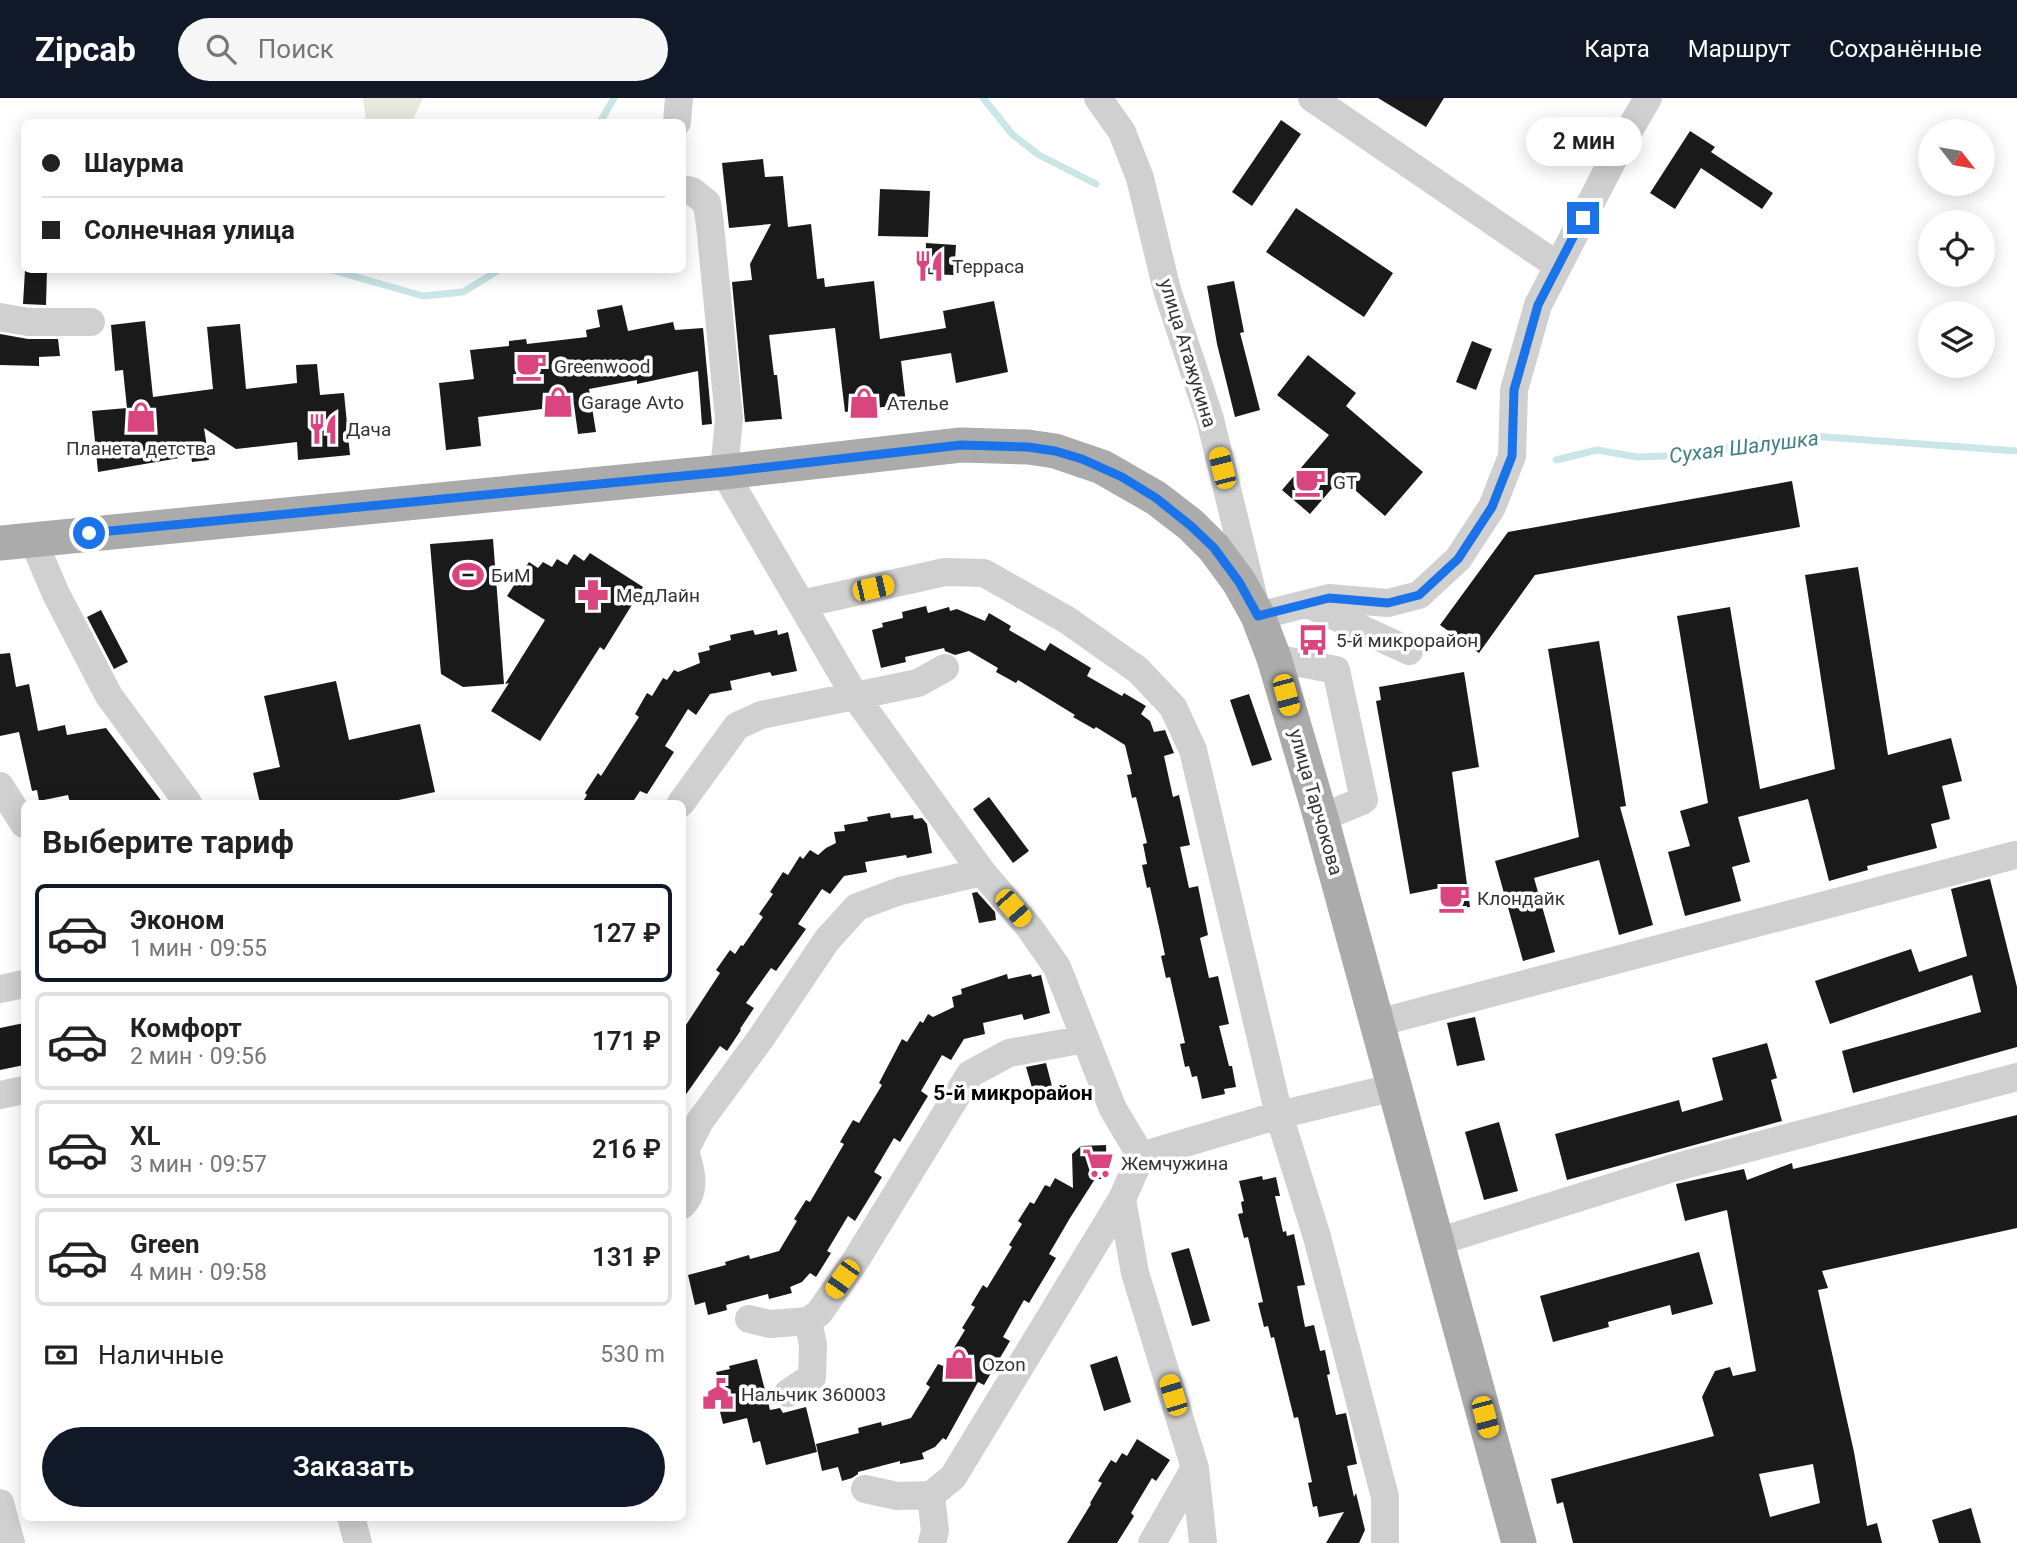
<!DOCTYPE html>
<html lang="ru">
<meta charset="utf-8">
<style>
body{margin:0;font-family:Roboto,sans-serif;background:#f6f6f6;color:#222;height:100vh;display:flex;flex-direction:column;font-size:26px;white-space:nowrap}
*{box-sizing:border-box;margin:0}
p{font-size:23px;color:#767676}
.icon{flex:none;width:38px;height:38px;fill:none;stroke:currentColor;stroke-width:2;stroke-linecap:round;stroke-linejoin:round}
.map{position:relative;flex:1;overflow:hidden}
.sheet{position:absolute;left:21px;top:702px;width:665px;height:721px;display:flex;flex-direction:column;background:#fff;border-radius:10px;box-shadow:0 4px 18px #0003}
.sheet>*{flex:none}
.top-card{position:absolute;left:21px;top:21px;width:665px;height:154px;border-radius:10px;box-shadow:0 4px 18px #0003;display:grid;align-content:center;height:154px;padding:0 21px;background:#fff}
.needle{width:46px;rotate:121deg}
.buttons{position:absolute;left:1918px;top:21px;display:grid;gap:14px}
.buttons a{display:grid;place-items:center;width:77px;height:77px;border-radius:50%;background:#fff;box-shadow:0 4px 18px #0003;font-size:35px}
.end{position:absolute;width:32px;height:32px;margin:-16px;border:9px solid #1a73e8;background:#fff;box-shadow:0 0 0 4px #fff}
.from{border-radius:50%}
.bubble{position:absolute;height:49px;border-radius:24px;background:#fff;box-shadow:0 4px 18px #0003;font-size:23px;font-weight:600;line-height:49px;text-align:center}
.car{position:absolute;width:21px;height:42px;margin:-21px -10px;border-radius:9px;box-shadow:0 0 5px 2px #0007;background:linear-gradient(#f5c518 24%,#345 0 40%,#f5c518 0 76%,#345 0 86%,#f5c518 0)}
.top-card b{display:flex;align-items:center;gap:24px;height:66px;font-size:26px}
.top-card b+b{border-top:2px solid #e0e0e0}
.top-card i{width:18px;height:18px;background:#222}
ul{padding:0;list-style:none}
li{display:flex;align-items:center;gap:21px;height:98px;margin:0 14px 10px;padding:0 7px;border:4px solid #e0e0e0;border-radius:10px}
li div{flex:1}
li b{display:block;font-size:26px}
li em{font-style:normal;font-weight:600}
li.on{border-color:#111827}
li>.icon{width:63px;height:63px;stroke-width:1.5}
h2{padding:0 21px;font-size:32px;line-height:84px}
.pay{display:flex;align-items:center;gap:18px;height:77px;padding:0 21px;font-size:26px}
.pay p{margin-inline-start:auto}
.action{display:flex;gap:14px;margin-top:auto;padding:14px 21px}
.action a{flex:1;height:80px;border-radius:42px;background:#111827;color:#fff;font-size:28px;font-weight:600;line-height:80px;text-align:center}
header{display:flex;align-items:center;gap:42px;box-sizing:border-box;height:98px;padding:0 35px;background:#111827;color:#fff}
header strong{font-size:33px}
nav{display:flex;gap:38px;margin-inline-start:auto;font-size:24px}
.search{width:490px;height:63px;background:#f6f6f6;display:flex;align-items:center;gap:18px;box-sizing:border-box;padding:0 24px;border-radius:38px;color:#767676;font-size:26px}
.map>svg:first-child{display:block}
</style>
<header>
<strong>Zipcab</strong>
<div class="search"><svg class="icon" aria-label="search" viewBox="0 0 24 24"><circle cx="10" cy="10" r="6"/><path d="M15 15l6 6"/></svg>Поиск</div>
<nav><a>Карта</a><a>Маршрут</a><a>Сохранённые</a></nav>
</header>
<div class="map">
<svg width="2017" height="1445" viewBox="0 0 2017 1445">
<rect width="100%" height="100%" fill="#fff"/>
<path fill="#e7e9dc" d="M363,0H423L412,24H366Z"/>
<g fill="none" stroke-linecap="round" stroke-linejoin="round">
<path stroke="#cbe6e7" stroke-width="7" d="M983,0L1013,37L1039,57L1096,86
M600,24L614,0
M332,172L423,198L463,194L499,172
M1556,362L1597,352L1637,359L1697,357L1748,345L1812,338L2017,353"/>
</g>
<path fill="#1a1a1a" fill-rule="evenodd" d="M1378,0H1444L1426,29Z
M1281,22L1301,36L1252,108L1232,94Z
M1690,33L1715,49L1711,54L1773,95L1762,111L1701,70L1675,111L1650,95Z
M763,61L765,79L783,78L788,129L811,126L817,181L824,180L825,189L874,183L880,241L946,230L943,213L994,203L1008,274L956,285L951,255L901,263L906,306L845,314L835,230L769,237L774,277H777L782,321L745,324L732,184L752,182L750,166L771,126L729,130L722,65Z
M880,91L930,93L928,139L878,138Z
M1296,110L1393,175L1364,219L1266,154Z
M926,145L956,147L954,177L925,176Z
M25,172H47L46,207L23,206Z
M1234,183L1244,234L1240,235L1260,312L1235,319L1217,246L1207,188Z
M622,207L628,233L673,224L675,232L703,230L712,326L702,327L698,273L637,286V282L589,291L596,334L578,336L574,307L478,319L481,348L446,352L439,285L474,281L470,252L509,248V243L526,241L527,246L587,239L586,232L600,229L597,212Z
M145,223L153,299L213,291L207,229L240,226L246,291L297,285L296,267L317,266L320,297L344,295L350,357L298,362L297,344L236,351L204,330L209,362L192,364L191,358L98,374L92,313L127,310L123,272L115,273L111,227Z
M0,236L28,241H58L60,258L39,259V268L0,267Z
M1472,243L1492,251L1476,292L1456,284Z
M1308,257L1356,295L1346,308L1423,374L1385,418L1341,380L1310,416L1282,392L1329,337L1277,297Z
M1792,383L1800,429L1535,477L1479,555L1440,527L1508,434Z
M493,441L504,586L463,589L441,576L430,446Z
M590,455L643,489L604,552L600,549L540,643L491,613L509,585L505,586L545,522L507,498L529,464L538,470L543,464L552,469L557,461L567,467L574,456L584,463Z
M1858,469L1888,657L1951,640L1962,683L1942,688L1950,721L1931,726L1937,750L1867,768L1868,772L1829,783L1808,701L1738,719L1750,764L1732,769L1741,803L1685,818L1668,754L1690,748L1680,713L1708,705L1677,518L1730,509L1760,691L1835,671L1805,477Z
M926,508L928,515L949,509L950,513L957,511L985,523L989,515L1011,528L1009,532L1045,553L1050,545L1091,570L1087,578L1122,598L1124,595L1146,608L1141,616L1150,623L1154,634L1165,632L1174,655L1164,658L1173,699L1179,697L1190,747L1180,749L1189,790L1198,788L1208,837L1200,840L1209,880L1218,878L1229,926L1219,928L1229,968H1232L1236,989L1224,991L1225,996L1202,1001L1197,978L1192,979L1189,968L1185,969L1180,946L1185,945L1170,879L1166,880L1161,858L1165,857L1159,829L1150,789L1147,790L1142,767L1147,766L1143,746L1147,745L1136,699L1132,700L1127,677L1132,676L1125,647L1096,629L1094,631L1073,619L1075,617L1018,582L1016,585L996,574L998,570L969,553L955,557L945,553L944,550L905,559L906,564L881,570L872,532L883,529L882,525L903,520L902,514Z
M101,512L128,564L114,571L87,519Z
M753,532L755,537L777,532L778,537L788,534L797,573L772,578L770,574L730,583L732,592L710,596L696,617L688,611L665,648L674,654L647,696L640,693L632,705H582L587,697L585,695L598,675L601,678L639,619L635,616L647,595L652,598L663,580L667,582L674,572L678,574L700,565L698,555L710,552L709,548L731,542L730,537Z
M1599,543L1626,708L1620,709L1653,827L1619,837L1599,762L1534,780L1555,854L1523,863L1495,763L1579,739L1548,551Z
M10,555L16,589L29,586L38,633L65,627L67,637L106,630L163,705H70L68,697L39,703L37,692L32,693L19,634L0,638V556Z
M1464,574L1479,669L1452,674L1470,809L1443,812L1440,790L1410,796L1376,603L1381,602L1379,589Z
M336,583L349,642L420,626L435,694L385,705H260L253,675L280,669L264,598Z
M1249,596L1272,662L1252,668L1230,602Z
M989,699L1029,753L1013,765L973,711Z
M890,715L891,720L913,717L914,721L922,720L927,726L932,755L907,760L906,757L865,764L867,774L844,778L830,796L822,791L798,826L806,831L776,873L771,870L746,905L754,910L740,931L741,932L727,953L720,948L682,1002V933L720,875L716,872L730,852L735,856L741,847L743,848L763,819L759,816L773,796L770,794L783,774L788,777L800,758L803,761L810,752L818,757L826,750L836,745L834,734L845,733L844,727L868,723L867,719Z
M1990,781L2017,889V949L1853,995L1842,953L1981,914L1972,877L1830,926L1815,883L1911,851L1919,874L1967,858L1951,791Z
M977,794L995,814L996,822L979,825L972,795Z
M1007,876L1008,881L1031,876L1032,879L1041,877L1050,915L1024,922L1022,916L983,925L985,936L964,941L951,962L942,957L921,993L928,998L900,1044L894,1040L874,1074L882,1079L855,1123L848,1118L827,1153L831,1155L816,1179L810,1175L802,1184L790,1189L792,1195L769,1201L768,1196L726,1207L727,1212L708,1217L705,1204L695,1207L688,1177L726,1167L725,1164L749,1157L750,1161L779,1153L797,1123L794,1121L806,1102L810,1104L844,1046L840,1044L853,1022L859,1025L882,987L879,985L902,941L907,944L920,923L923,925L928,916L933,919L954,909L952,899L962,896L961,891Z
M1475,919L1485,962L1457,968L1447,925Z
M24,925V967L0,972V930Z
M1767,945L1777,980L1771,982L1782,1023L1567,1082L1555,1036L1679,1002L1682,1014L1723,1002L1712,960Z
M1046,965L1053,992L1034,997L1026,969Z
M2017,1017V1130L1822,1173L1828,1190L1818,1192L1854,1354L1867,1428L1877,1425L1882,1445H1573L1563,1404L1557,1406L1551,1381L1714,1338L1702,1299L1715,1273L1730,1269L1733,1278L1756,1273L1727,1112L1685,1123L1676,1086L1744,1071L1747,1082L1792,1065L1793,1071ZM1813,1366L1820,1405L1770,1419L1759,1376Z
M1499,1024L1518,1093L1484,1102L1465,1034Z
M1106,1047L1107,1081H1095L1070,1120L1049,1156L1056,1160L1029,1205L1024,1202L1003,1239L1010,1243L984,1287L978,1284L946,1342L943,1340L935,1349L922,1355L924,1361L900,1366V1363L858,1374V1376L852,1380L842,1383L838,1369L822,1373L816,1346L859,1335L858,1330L881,1324L882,1328L911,1320L930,1289L926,1286L938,1266L943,1268L965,1232L962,1230L975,1209L971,1207L983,1187L987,1190L1012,1149L1009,1147L1022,1126L1018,1123L1030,1104L1034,1106L1045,1087L1050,1089L1055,1080L1073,1090L1072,1056L1081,1048Z
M1262,1078L1263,1082L1276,1079L1280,1098H1275L1283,1134L1286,1133L1287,1138L1294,1136L1305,1187L1297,1188L1305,1229L1314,1227L1320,1253L1325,1252L1330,1276L1327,1277L1336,1317L1346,1315L1357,1366L1347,1368L1354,1399L1356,1395L1365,1432L1359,1445H1326L1344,1414L1319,1419L1317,1408L1313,1409L1308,1385L1312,1384L1298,1319L1294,1320L1274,1239L1271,1240L1268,1228L1264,1229L1258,1205L1263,1204L1248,1139L1244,1140L1238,1116L1243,1115L1241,1104L1244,1103L1239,1083Z
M1189,1150L1210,1223L1192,1228L1171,1155Z
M1699,1154L1713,1206L1672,1217L1670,1207L1608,1224L1609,1229L1553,1244L1540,1198Z
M1117,1258L1131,1304L1104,1313L1090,1267Z
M757,1261L770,1312L780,1310L783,1315L806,1309L817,1354L766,1367L760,1343L753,1345L747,1320L723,1326L715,1293L721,1291L716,1274L730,1271L729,1268Z
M1137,1341L1170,1362L1156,1383L1152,1380L1131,1415L1134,1418L1117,1445H1067L1091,1406L1090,1405L1102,1385L1098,1383L1111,1362L1116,1365L1122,1355L1127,1358Z
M1971,1410L1981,1445H1939L1932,1422Z"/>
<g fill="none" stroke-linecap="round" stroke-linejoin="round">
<path stroke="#d0d0d0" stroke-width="28" d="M1098,0L1122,34L1140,80L1167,192L1210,321L1258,518L1329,500L1388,505L1419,497L1458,461L1492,409L1512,358L1514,292L1538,207L1620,48L1648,0
M1312,0L1558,168
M677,24L679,0
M682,91L692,93L707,105L710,127L729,320L724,374L855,598L982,774L1029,829L1057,869L1113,1011L1141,1058L1279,1017L1395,989
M0,219L28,224H91
M32,440L56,496L109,598L188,705
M801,506L945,474L984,475L1067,522L1138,572L1173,609L1193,652L1279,1017L1317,1139L1385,1399V1445
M1308,506L1409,553
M1274,560L1336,572L1364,702L1321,720
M0,688L24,726
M681,705L737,628L761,617L918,585L945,570
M0,891L24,886
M1377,925L2015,757
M0,997L24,992
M682,1052H685L700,1023L761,940L827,842L857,809L900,793L982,774
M1141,1058L1122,1101L1135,1175L1195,1370L1203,1445
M682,1107C698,1092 690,1070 685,1052
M1437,1144L1673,1070L2017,979
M749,1221L770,1226L808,1223L819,1215L854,1165L970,976L1009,955L1085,941
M788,1295L812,1279L813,1247L808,1223
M865,1391L897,1398L931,1397
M0,1405L11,1445
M351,1419L358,1445
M932,1445L935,1433L931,1397L953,1379L1122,1101
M1152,1445L1195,1370"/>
<path stroke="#ababab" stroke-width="35" d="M0,445L724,374L961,347L1028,349L1055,353L1102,369L1156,400L1191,427L1214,450L1239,484L1258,518L1274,560L1321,720L1519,1445"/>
</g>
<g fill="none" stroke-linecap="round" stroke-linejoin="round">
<path stroke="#1a73e8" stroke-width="9" d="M89,435L724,374L961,347L1028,349L1055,353L1082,361L1122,379L1156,400L1191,428L1214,450L1239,484L1258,518L1329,500L1388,505L1419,497L1458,461L1492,409L1512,358L1514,292L1538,207L1583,120"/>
</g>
<defs>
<symbol id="restaurant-bare" viewBox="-9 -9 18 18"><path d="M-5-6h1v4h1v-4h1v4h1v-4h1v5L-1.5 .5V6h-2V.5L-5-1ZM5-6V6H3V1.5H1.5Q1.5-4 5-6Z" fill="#d9457f" stroke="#fff" stroke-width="2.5" paint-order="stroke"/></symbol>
<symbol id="cafe-bare" viewBox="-9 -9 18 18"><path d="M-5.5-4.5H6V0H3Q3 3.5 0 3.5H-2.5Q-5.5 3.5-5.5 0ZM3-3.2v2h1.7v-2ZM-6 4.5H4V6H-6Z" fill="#d9457f" stroke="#fff" stroke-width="2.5" paint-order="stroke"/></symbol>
<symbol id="shop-bare" viewBox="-9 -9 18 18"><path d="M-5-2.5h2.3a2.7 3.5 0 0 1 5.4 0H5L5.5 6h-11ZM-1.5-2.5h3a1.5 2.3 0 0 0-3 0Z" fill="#d9457f" stroke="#fff" stroke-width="2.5" paint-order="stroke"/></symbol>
<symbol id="stadium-bare" viewBox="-9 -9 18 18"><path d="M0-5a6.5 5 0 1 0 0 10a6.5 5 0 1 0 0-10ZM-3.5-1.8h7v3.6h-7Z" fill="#d9457f" stroke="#fff" stroke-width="2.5" paint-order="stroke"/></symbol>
<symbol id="pharmacy-bare" viewBox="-9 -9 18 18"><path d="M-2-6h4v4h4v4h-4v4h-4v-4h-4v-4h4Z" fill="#d9457f" stroke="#fff" stroke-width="2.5" paint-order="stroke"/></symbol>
<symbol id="bus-bare" viewBox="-9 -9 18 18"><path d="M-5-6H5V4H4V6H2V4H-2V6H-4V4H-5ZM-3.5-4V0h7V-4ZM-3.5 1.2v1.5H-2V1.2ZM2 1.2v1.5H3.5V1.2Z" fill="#d9457f" stroke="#fff" stroke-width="2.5" paint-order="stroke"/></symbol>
<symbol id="supermarket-bare" viewBox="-9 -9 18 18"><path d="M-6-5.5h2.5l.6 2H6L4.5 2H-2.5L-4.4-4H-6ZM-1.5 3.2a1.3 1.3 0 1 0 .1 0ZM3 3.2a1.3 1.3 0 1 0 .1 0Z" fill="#d9457f" stroke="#fff" stroke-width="2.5" paint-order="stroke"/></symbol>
<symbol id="civic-bare" viewBox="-9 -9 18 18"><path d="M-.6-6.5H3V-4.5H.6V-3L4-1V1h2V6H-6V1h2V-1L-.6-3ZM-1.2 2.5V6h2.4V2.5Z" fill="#d9457f" stroke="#fff" stroke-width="2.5" paint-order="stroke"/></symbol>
</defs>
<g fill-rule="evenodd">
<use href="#restaurant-bare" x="907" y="146" width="44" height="44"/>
<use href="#cafe-bare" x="509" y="246" width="44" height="44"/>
<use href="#shop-bare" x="536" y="282" width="44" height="44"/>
<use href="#shop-bare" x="842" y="283" width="44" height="44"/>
<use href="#shop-bare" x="119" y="297" width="44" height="44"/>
<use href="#restaurant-bare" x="301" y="309" width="44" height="44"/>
<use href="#cafe-bare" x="1288" y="362" width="44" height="44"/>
<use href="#stadium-bare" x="446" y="455" width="44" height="44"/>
<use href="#pharmacy-bare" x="571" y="475" width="44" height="44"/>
<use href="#bus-bare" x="1291" y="520" width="44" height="44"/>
<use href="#cafe-bare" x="1432" y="778" width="44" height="44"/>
<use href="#supermarket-bare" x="1076" y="1043" width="44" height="44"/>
<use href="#shop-bare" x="937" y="1244" width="44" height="44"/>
<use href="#civic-bare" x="696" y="1274" width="44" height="44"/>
</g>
<g text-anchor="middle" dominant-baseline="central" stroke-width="7" stroke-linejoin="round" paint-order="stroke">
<g font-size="19" fill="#333" stroke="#fff" text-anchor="start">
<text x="952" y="168">Терраса</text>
<text x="554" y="268">Greenwood</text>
<text x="581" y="304">Garage Avto</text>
<text x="887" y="305">Ателье</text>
<text x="346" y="331">Дача</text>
<text x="141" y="350" text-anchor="middle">Планета детства</text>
<text x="1333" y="384">GT</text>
<text x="491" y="477">БиМ</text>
<text x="616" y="497">МедЛайн</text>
<text x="1336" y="542">5-й микрорайон</text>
<text x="1477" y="800">Клондайк</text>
<text x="1121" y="1065">Жемчужина</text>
<text x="982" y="1266">Ozon</text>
<text x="741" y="1296">Нальчик 360003</text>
</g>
<g font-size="19" fill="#333" stroke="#fff">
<text transform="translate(1188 255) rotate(73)">улица Атажукина</text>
<text transform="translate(1316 704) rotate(74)">улица Тарчокова</text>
</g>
<g font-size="21" font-style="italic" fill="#407f83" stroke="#fff">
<text transform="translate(1744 349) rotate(-7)">Сухая Шалушка</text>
</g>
<g font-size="21" font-weight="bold" fill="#000" stroke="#fff">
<text x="1013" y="995">5-й микрорайон</text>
</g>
</g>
</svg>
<div class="buttons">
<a><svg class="needle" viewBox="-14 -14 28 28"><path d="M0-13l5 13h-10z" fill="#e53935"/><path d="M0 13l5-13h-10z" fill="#767676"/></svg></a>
<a><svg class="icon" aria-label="locate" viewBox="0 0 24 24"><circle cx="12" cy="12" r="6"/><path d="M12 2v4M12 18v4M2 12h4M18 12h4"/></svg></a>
<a><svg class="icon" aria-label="layers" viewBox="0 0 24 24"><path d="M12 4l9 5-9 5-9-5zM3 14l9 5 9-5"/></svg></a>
</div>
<i class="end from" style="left:89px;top:435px"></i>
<i class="end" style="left:1583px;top:120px"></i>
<div class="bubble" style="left:1526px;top:19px;width:116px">2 мин</div>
<i class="car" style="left:1222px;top:370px;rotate:346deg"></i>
<i class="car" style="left:873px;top:490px;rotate:77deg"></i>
<i class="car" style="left:1286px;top:597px;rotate:165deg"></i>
<i class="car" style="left:1013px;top:810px;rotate:139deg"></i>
<i class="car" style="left:842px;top:1181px;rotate:215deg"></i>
<i class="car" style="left:1173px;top:1297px;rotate:343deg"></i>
<i class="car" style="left:1485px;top:1319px;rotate:165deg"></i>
<div class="top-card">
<b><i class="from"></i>Шаурма</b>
<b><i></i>Солнечная улица</b>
</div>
<section class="sheet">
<h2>Выберите тариф</h2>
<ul>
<li class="on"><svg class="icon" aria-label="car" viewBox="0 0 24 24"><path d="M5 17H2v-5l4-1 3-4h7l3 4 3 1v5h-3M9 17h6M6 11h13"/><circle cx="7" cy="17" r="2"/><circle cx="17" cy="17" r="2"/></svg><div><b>Эконом</b><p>1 мин · 09:55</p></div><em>127 ₽</em></li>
<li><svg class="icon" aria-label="car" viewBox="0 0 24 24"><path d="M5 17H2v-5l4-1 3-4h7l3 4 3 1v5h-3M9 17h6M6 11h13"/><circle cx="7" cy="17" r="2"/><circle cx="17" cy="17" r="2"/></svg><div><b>Комфорт</b><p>2 мин · 09:56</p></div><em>171 ₽</em></li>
<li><svg class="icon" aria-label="car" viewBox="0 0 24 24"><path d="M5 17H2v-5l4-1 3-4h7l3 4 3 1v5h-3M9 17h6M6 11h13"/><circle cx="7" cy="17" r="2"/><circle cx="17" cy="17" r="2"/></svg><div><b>XL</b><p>3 мин · 09:57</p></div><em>216 ₽</em></li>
<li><svg class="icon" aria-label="car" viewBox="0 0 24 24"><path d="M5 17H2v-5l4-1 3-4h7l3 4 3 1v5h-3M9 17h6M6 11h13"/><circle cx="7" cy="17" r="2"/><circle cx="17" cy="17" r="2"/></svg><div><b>Green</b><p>4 мин · 09:58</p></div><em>131 ₽</em></li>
</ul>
<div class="pay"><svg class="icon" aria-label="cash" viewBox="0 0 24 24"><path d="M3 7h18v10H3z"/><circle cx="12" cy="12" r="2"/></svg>Наличные<p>530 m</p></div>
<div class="action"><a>Заказать</a></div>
</section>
</div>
